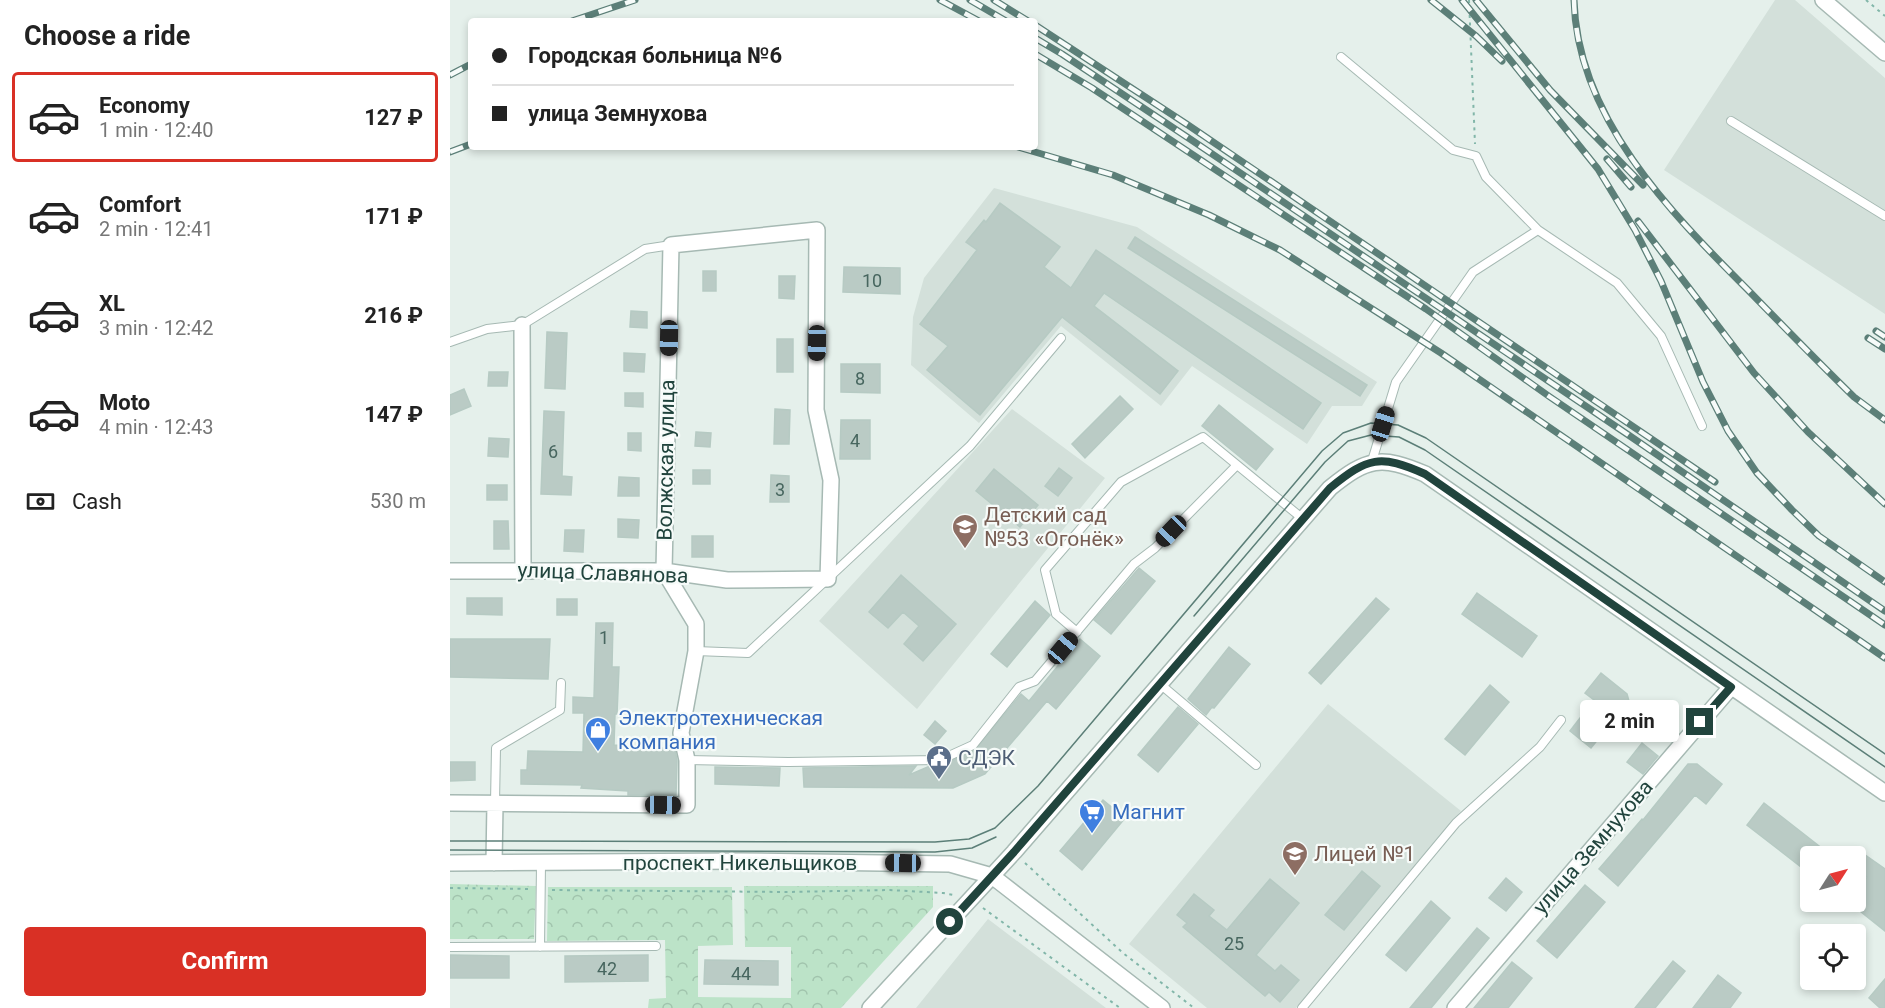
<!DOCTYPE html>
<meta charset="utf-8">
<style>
body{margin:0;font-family:Roboto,sans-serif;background:#f2f2f2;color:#222;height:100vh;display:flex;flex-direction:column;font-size:22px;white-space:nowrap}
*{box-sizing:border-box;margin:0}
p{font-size:20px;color:#767676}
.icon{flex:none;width:33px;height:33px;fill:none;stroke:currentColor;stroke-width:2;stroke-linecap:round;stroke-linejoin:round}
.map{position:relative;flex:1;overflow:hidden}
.drawer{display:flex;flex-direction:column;background:#fff;width:450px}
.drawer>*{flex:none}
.guide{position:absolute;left:18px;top:18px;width:570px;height:132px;border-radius:6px;box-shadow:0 3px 9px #0003;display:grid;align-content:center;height:132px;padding:0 24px;background:#fff}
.needle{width:39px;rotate:54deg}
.controls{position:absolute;left:1350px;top:846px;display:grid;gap:12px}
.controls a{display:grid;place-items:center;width:66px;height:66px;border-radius:6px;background:#fff;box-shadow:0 3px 9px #0003;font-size:30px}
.end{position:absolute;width:27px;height:27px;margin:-14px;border:8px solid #21443d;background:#fff;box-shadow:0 0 0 3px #fff}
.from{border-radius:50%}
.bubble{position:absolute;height:42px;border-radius:6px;background:#fff;box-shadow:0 3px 9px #0003;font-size:20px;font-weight:700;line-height:42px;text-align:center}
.car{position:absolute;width:18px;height:36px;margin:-18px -9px;border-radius:8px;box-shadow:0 0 4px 2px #0007;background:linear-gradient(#222 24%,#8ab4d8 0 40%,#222 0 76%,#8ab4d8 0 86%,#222 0)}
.guide b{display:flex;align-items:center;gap:21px;height:57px;font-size:22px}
.guide b+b{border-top:2px solid #e0e0e0}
.guide i{width:15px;height:15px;background:#222}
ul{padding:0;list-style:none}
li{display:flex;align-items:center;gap:18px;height:90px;margin:0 12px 9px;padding:0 12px;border:3px solid transparent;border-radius:6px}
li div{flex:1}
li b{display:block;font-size:22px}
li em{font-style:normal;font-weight:700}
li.active{border-color:#d93025}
li>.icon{width:54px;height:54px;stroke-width:1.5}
h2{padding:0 24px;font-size:27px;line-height:72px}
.pay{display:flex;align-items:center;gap:15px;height:66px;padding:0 24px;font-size:22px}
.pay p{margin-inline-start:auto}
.primary-button{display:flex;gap:12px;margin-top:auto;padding:12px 24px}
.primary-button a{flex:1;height:69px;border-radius:6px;background:#d93025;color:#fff;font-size:24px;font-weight:700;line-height:69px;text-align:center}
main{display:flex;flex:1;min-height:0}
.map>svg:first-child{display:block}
</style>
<main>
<section class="drawer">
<h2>Choose a ride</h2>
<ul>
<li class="active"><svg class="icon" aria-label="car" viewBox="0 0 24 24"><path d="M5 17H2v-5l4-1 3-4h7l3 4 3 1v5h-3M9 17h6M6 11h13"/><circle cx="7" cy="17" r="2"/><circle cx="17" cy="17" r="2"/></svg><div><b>Economy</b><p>1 min · 12:40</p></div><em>127 ₽</em></li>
<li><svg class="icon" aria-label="car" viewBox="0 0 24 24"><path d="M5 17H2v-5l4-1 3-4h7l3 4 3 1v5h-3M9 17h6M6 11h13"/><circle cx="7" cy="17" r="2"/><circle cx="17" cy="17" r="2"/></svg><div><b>Comfort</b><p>2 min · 12:41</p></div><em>171 ₽</em></li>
<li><svg class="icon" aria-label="car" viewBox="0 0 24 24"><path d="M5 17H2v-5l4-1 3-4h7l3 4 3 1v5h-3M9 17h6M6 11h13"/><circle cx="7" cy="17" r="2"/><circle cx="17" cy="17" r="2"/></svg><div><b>XL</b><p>3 min · 12:42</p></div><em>216 ₽</em></li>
<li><svg class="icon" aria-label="car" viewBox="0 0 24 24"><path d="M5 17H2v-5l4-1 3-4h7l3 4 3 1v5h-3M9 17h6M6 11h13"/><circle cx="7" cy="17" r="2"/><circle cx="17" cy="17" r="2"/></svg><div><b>Moto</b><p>4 min · 12:43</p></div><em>147 ₽</em></li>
</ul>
<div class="pay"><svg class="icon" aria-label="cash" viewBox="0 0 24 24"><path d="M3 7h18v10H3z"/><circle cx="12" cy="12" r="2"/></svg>Cash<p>530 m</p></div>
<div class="primary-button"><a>Confirm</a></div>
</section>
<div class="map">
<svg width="1435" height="1008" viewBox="0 0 1435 1008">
<defs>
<pattern id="forest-crowns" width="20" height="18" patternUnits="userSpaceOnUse" patternTransform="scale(1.5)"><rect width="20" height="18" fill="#bce3c8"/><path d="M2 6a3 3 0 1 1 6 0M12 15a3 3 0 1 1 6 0" fill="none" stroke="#a1c4ad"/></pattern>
</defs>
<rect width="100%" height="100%" fill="#e5f0eb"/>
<path fill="#d3e0da" d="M1325,0H1345L1435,78V314L1214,170Z
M544,188L687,227L927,382L912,406H882L857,444L742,366L711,406L611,326L529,423L461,365L463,317L474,278Z
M562,409L655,478L467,709L369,621Z
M878,704L1011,811L846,1008H757L679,944Z
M538,919L656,1008H466Z"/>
<path fill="url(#forest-crowns)" d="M0,884L86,886L84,939H0Z
M294,886H483V907L391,1008H198L199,999L216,998L215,940L97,941L98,887H282L283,945L248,946V997L341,998V947H295Z"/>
<path fill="#bacbc5" stroke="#b6cac3" stroke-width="1.5" d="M550,203L610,247L594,267L621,288L646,250L871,403L853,429L654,293L644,306L728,371L710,394L612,317L530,415L477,370L498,346L470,324L527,250L516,242L534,220L536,222Z
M685,237L917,385L910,396L678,248Z
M394,267L450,268V294L393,292Z
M253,271H266V291H253Z
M329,276H345L344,299L329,298Z
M181,311L197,312V328L180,327Z
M97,332L117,333L115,389L95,388Z
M327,339H343V372H327Z
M174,353L195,354L194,372L174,371Z
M391,364H430V393L391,392Z
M39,372H58L57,386H38Z
M14,389L21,406L0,415V395Z
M175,393H193V407L175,406Z
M670,396L683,409L635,458L622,444Z
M769,405L823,449L806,470L752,426Z
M325,409L340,410L339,444H324Z
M94,411L114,412L112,476L122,477L121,495L91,494Z
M391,420H420V459H390Z
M246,432L261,433L260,447L245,446Z
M178,433H191V451L178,450Z
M39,438L59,439L58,457L38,456Z
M609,468L622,478L608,496L595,486Z
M544,469L588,505L570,527L526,491Z
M243,470H260V484H243Z
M321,475L339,476V502H320Z
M169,477L189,478V496H168Z
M37,485H57V500H37Z
M168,519L189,520L188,538L168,537Z
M44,521H58L59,549H44Z
M115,530H134L133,552L114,551Z
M242,536H263V557H242Z
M689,568L705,581L661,634L644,620Z
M451,575L506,624L473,661L454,644L469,626L453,612L438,628L419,612Z
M1027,593L1087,636L1072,657L1012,614Z
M17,598H52V615L17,614Z
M926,598L939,609L871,684L859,673Z
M107,599H127V615H107Z
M585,601L600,615L557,667L541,654Z
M146,623H163L162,667H169L167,714H165L164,745L225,749L227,761L226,795H178V791L131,788L132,785L71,784V770H77L78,751L133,752L134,713H123V697L144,698Z
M0,639H100L98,679L0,677Z
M630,639L650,656L606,709L597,701L535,774L503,788L354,787L353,768L466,766L459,775L480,766L492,765L525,750L571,694L579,701Z
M779,647L800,664L764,708L762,707L756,715L738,699Z
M1151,673L1177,694L1179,701L1141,748L1120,731L1144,700L1135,693Z
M1040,685L1059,702L1015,755L995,739Z
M728,707L748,724L708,772L688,755Z
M485,721L496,731L485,744L474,735Z
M1192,743L1208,756L1193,774L1177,762Z
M0,762H25V780L0,781Z
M1238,764H1247L1272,784L1256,804L1245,795L1168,886L1149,869L1192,819L1193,820Z
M265,767L330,768L329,786L265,784Z
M653,800L675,818L632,870L610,851Z
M1314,803L1373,849L1367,856H1360V874L1297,825Z
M1411,852L1435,869V931L1406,908V891L1417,877L1406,869V859Z
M912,871L930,886L894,930L875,915Z
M1056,878L1072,892L1056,911L1039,898Z
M820,879L849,903L806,955L825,971L831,965L849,980L830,1002L819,992L815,996L733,927L737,923L727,915L744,894L764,910L759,916L777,930Z
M1135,885L1155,902L1107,958L1087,941Z
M981,901L1000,918L956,971L936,955Z
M1027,928L1039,938L981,1008H960Z
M0,955L59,956V978H0Z
M198,955V981L115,982V956Z
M255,960L328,961V985L254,984Z
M1223,961L1235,971L1205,1008H1185Z
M1062,962L1082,978L1058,1008H1024Z
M1268,975L1291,993L1280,1008H1243Z
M1435,979V1008H1430L1419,998Z"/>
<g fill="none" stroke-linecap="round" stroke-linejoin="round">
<defs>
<path id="lane" d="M891,57L1003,150L1026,156L1036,177L1088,230
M1281,121L1435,216
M0,342L37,329L72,325L195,249L221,245
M922,461L946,382L1023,272L1088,230L1167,283L1211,336L1252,426
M627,632L606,614L595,570L671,482L753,437L853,519
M246,651L298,653L520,446L611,338
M710,684L806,765
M237,760L338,762L490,760L523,745L569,687L585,681L684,564L705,548L787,465
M45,803L46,748L110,710L111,683
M0,947L206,946
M90,947L91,864
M852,1008L1006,823L1090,747L1111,720"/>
<path id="street" d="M1373,0L1435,53
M72,325L73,570
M0,571H214L277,580L378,579L381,480L366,410L367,230L221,245L214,571L246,624V651L231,733L237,760V805L0,803
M0,863L289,861L500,864L542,876L712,1008
M44,863L45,803
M420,1008L564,852L880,488C917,458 931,455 975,474L1435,793
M1005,1008L1281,687"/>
</defs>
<use href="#lane" stroke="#a6b9b3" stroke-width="10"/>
<use href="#street" stroke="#a6b9b3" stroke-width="18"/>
<path stroke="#82b6a9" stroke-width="2" stroke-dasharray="3 4.5" stroke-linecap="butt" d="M1019,0L1025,144
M1416,0L1435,16
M575,863L673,953L744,1008
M0,888L81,889
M102,890L336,892L440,890L493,893L504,895
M533,908L670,1008"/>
<use href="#lane" stroke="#fff" stroke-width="8"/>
<use href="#street" stroke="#fff" stroke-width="15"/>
<path stroke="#5c7f78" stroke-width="1.5" d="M744,616L875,462L898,441L921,435L949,437L975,450L1435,767
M0,841L485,842L519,839L545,828L588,786L872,451L893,433L921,423L948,425L976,438L1435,754
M0,850L485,852L522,848L546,837"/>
<defs>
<path id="rail" d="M490,0L529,21
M520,0L556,21
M544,0L578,21
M981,0L1026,36L1052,61
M1012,0L1148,169L1185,230L1211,281L1253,382L1278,431L1307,473L1342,510L1369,536L1435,582
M1026,0L1100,90L1193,185
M1124,0C1127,118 1220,212 1298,290C1333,326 1368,362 1404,397L1435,420
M122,21L185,0
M585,25L738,125L1265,482
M585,38L612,54L740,139L1177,434L1435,611
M585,54L642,88L976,309L1100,397L1435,625
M0,75L21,64
M568,147L663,175L759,215L830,250L991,353L1435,658
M0,152L21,144
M1157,159L1181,187
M1188,221L1304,373L1358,432L1435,504
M1426,331L1435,337
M1418,338L1435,349"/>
</defs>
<use href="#rail" stroke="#5c7f78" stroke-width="7"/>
<use href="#rail" stroke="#f6fbf9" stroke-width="4.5" stroke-dasharray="14" stroke-linecap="butt"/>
</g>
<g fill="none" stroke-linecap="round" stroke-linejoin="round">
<path stroke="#21443d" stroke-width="8" d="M500,922L564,852L880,488C918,457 930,454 975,474L1281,687L1250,722"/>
</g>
<defs>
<symbol id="school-pin" viewBox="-11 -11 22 30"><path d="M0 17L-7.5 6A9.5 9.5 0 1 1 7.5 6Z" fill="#8d6e63" stroke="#f6fbf9"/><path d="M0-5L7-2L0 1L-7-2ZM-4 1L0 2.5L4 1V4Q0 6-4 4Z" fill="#fff"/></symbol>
<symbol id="shop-pin" viewBox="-11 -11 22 30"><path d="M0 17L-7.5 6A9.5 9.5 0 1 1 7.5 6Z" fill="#3f7fe0" stroke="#f6fbf9"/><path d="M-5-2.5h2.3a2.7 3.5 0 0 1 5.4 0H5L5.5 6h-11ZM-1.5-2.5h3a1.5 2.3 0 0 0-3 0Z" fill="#fff"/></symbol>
<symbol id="civic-pin" viewBox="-11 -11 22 30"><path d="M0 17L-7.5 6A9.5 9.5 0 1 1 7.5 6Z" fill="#5c6f8a" stroke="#f6fbf9"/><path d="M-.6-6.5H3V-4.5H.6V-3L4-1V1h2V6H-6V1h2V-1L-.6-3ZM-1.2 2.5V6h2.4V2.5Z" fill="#fff"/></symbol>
<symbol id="supermarket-pin" viewBox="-11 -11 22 30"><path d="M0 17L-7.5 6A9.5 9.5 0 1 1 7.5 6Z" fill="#3f7fe0" stroke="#f6fbf9"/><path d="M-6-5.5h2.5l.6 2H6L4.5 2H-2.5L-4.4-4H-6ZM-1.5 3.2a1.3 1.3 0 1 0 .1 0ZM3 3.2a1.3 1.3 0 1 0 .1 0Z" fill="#fff"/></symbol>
</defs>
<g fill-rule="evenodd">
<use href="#school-pin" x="500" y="512" width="30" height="40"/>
<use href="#shop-pin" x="133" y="715" width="30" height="40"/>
<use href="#civic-pin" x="474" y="743" width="30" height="40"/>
<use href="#supermarket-pin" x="627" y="797" width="30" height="40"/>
<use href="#school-pin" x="830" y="839" width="30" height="40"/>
</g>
<g text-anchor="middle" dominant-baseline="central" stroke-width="4.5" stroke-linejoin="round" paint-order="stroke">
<g font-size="18" fill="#47665f">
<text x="422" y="280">10</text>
<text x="410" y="378">8</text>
<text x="405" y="440">4</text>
<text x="103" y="451">6</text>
<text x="330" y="489">3</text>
<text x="154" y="637">1</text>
<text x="784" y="943">25</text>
<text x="157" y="968">42</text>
<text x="291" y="973">44</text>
</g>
<g font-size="21" fill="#21443d" stroke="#f6fbf9">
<text transform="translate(216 460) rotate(-89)">Волжская улица</text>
<text transform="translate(153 573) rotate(2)">улица Славянова</text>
<text transform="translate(1143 847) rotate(-49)">улица Земнухова</text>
<text x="290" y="863">проспект Никельщиков</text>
</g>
<g font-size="21" fill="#785e54" stroke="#f6fbf9" text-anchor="start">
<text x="534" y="515">Детский сад<tspan x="534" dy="24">№53 «Огонёк»</tspan></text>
<text x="864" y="854">Лицей №1</text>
</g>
<g font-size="21" fill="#366cbe" stroke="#f6fbf9" text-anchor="start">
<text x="168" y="718">Электротехническая<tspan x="168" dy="24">компания</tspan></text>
<text x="662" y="812">Магнит</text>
</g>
<g font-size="21" fill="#4e5e75" stroke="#f6fbf9" text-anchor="start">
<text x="508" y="758">СДЭК</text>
</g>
</g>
</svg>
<div class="controls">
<a><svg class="needle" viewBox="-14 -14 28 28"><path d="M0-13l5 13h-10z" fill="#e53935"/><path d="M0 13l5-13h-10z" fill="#767676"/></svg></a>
<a><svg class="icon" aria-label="locate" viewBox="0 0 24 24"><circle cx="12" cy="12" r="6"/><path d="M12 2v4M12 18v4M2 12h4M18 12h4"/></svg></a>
</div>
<i class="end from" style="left:500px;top:922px"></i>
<i class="end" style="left:1250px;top:722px"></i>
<div class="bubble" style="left:1130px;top:700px;width:99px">2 min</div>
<i class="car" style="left:219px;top:338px;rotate:181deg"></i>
<i class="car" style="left:367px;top:343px;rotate:181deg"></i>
<i class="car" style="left:933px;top:424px;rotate:17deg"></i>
<i class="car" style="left:721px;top:531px;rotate:224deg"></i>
<i class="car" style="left:613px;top:648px;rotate:40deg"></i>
<i class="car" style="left:213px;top:805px;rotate:91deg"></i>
<i class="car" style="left:453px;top:863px;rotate:271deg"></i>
<div class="guide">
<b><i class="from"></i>Городская больница №6</b>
<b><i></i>улица Земнухова</b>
</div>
</div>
</main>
